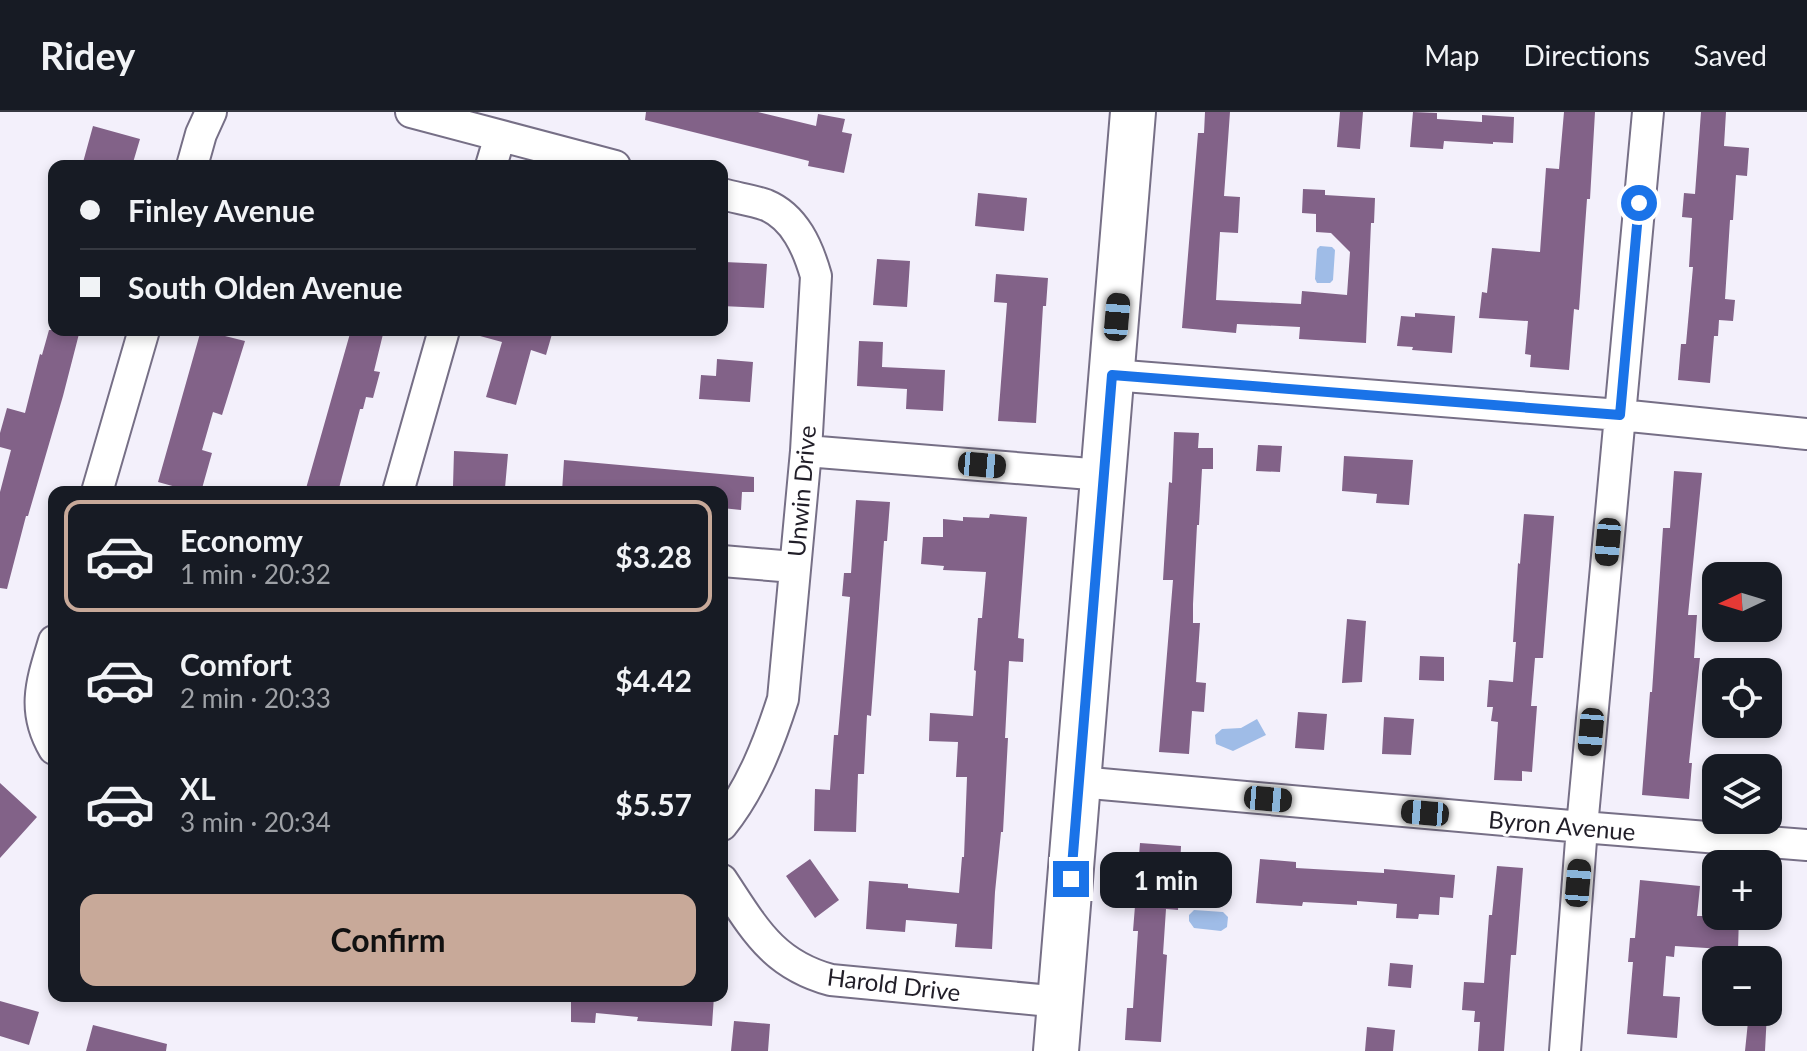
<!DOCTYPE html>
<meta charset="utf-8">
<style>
body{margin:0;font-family:Lato,sans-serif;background:#242831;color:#f1f3f6;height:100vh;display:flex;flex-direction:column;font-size:30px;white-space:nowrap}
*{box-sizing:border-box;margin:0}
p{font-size:26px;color:#9ea1a6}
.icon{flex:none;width:44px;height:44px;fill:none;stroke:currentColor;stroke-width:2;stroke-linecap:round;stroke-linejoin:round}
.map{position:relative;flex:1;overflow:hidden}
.drawer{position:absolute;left:48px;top:374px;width:680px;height:516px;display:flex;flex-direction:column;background:#171b24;border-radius:16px;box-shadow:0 4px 12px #0003}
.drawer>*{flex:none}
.top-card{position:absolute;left:48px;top:48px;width:680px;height:176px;border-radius:16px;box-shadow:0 4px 12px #0003;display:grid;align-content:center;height:176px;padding:0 32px;background:#171b24}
.needle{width:52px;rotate:266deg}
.tools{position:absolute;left:1702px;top:450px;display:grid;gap:16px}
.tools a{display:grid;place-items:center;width:80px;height:80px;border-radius:16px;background:#171b24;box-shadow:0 4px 12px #0003;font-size:40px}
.end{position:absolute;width:36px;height:36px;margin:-18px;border:10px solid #1a73e8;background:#fff;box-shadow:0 0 0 4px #fff}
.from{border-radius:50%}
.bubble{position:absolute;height:56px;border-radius:16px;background:#171b24;box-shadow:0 4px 12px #0003;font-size:26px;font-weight:700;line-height:56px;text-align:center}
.car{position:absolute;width:24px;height:48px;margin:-24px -12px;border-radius:10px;box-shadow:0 0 6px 2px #0007;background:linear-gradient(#222 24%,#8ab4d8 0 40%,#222 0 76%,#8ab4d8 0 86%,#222 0)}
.top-card b{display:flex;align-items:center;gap:28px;height:76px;font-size:30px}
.top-card b+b{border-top:2px solid #363941}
.top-card i{width:20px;height:20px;background:#f1f3f6}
ul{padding:14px 0 0;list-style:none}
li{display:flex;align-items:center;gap:24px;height:112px;margin:0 16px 12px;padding:0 16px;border:4px solid transparent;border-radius:16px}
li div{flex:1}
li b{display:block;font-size:30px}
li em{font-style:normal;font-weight:700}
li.on{border-color:#c8a999}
li>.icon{width:72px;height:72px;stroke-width:1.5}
.cta{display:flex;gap:16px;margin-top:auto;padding:16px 32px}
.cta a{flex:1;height:92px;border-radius:16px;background:#c8a999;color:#111;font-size:32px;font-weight:700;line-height:92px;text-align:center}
header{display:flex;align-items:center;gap:48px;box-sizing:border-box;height:112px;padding:0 40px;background:#171b24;border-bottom:2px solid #363941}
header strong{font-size:38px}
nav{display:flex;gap:44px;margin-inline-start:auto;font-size:28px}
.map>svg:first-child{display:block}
</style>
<header>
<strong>Ridey</strong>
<nav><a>Map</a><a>Directions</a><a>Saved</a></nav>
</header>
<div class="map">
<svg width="1807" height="939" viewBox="0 0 1807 939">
<rect width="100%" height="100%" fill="#f3f0fb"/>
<path fill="#9fbce7" d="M1320,134L1332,135L1335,138L1333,168L1330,171H1317L1315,167L1317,137Z
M1257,607L1266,623L1233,639L1216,632L1215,623L1222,617L1241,616Z
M1194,798L1223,800L1228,805L1227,815L1221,819L1194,816L1189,809V803Z"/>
<path fill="#826288" d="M646,0H758L816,14L818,2L845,7L842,20L852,22L844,61L808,54L809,49L645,8Z
M1205,0H1230L1224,84L1240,85L1238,121L1220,120L1216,188L1301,192L1302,179L1347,183L1350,140L1331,121L1316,120V102L1302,101L1303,77L1325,78V83L1375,86L1374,111H1371L1366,231L1299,227L1300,215L1237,212L1236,221L1182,216L1198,21H1204Z
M1340,0H1363L1360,37L1337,35Z
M1413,0L1437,1V7L1482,10V3L1514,5L1513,31L1493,30V32L1444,29L1443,37L1410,35Z
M1564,0H1595L1590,87H1587L1579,198L1574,197L1569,258L1530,255L1531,243L1525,242L1528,209L1479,206L1482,180L1487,181L1492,136L1540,140L1546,56L1559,57Z
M1701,0H1726L1724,34L1749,36L1747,64L1736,63L1733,108H1730L1725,187L1735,188L1733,209L1719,208L1718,224H1714L1710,271L1678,268L1681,232H1686L1693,155H1689L1692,106L1682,105L1684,81L1695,82Z
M93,14L140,27L132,54H82Z
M978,81L1027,86L1024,119L975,114Z
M877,147L910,149L907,195L873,193Z
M724,150L767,152L764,196L722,194Z
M996,162L1048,166L1046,194H1043L1036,311L998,309L1007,191L994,190Z
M1415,201L1455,204L1452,241L1412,238L1413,235L1397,234L1401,204L1415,205Z
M49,218H80L63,284L28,404H26L7,477L0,476V380L11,338L0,335V321L7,296L25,301L40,242L42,243Z
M201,218L245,229L222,303L213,300L202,338L212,341L201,380H194L158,370Z
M351,218H384L374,259L380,260L373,286L366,285L363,297H360L338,380H305Z
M481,218H540L552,222L546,243L531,238L516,293L486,285L502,230L480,224Z
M859,229L883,230L882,255L945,258L943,299L906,297L907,277L857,274Z
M717,247L753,250L750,290L699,287L701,263L716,264Z
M1174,320L1199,321L1198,336H1213V357H1202L1199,413H1197L1193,492V511H1200L1196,570L1206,571L1204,600L1192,599L1189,642L1159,640L1173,468H1163L1169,370L1172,371Z
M1258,333L1282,334L1280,360L1256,359Z
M454,339L508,342L505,376L490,375V380H469V374H453Z
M1344,344L1413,348L1409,393L1376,391L1377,382L1342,379Z
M564,348L754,365V380H742L741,398L722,396V380H562Z
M1674,359L1702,361L1688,503H1697L1694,546H1700L1689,651H1692L1689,687L1642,683L1650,580H1652L1663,416H1670Z
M856,388L890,390L887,429H884L871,604L867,603L864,662H858L856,720L814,719L815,677L830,678L834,623H838L850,485L842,484L844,461H851Z
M990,402L1027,405L1018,526L1024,527L1023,550L1009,549L1005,626H1008L1003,720H1001L995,780L992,837L955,835L957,812L906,808L905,820L866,817L869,769L908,772V776L959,781L962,745H964L967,665H956L958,630L929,629L930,601L973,604L976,559L974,558L978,506H982L986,460L943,458L944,454L921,452L923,425H943V407L963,409V405L989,406Z
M1524,402L1554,404L1543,546H1535L1531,594H1537L1532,660L1522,659V669L1494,668L1498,610L1491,609L1493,595H1487L1489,568L1513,570L1516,530H1513L1518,451L1520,452Z
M1347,507L1366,509L1362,570L1342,571Z
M1420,544L1444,545V569L1419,568Z
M1298,600L1327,602L1324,638L1295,636Z
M1384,605L1414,607L1411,643L1382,642Z
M0,671L37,705L0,746Z
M1140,731L1181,734L1178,798L1166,797L1163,842L1167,843L1161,930L1125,928L1127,896H1133L1138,819H1133Z
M810,747L839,788L815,806L786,764Z
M1260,747L1296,750V756L1384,761V757L1455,763L1453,786L1440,785L1439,803L1419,802L1418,807L1396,806L1397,792L1357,789V793L1303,790L1302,794L1256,791Z
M1497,754L1523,756L1516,843H1511L1504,939H1478L1480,910H1474L1475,899L1462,898L1464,870L1484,871L1489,803H1492Z
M1640,768L1700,774L1697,804H1739L1738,838L1675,834L1674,845L1666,844L1663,884L1680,885L1677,926L1627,922L1633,850H1628L1630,826H1635Z
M1390,851L1413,853L1411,876L1388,874Z
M571,884H714L712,914L637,909L638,905L596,901L595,911L571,910Z
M0,889L39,900L29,933L0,924Z
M1749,900H1767L1765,939H1745Z
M734,909L770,912L768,939H731Z
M93,913L167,932L166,939H86Z
M1367,915L1395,918L1393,939H1365Z"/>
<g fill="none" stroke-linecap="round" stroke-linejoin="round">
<defs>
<path id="street" d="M411,0L615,54
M192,54L201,22L211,0
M491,54L500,24
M722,82C736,86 752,88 766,93C795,105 808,136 816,164L806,339L783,587C769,631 751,677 722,713
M1112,263L1620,303L1807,322
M806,339L1103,363
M97,380L144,218
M398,380L444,218
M722,449L794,455
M54,529C42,569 31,598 54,637
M1079,670L1582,715L1807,733
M722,768C754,816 772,852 831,868L1061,890
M1565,939L1582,715L1648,0"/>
<path id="secondary" d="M1056,939L1133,0"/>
</defs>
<use href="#street" stroke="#766f86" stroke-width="34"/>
<use href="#secondary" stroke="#766f86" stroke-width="48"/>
<use href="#street" stroke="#fff" stroke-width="30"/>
<use href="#secondary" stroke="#fff" stroke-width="44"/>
</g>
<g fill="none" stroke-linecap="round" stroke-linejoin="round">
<path stroke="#1a73e8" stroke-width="10" d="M1071,767L1112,263L1620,303L1639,91"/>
</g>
<g text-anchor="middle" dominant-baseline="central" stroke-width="6" stroke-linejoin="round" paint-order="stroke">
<g font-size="24" fill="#211e28" stroke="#fff">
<text transform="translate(801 379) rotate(-85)">Unwin Drive</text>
<text transform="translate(1562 713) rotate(5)">Byron Avenue</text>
<text transform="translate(894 872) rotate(7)">Harold Drive</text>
</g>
</g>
</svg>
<div class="tools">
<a><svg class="needle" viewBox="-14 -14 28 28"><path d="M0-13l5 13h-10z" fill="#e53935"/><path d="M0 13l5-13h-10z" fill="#9ea1a6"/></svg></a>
<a><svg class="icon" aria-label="locate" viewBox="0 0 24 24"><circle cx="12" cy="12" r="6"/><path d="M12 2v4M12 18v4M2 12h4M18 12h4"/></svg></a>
<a><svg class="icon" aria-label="layers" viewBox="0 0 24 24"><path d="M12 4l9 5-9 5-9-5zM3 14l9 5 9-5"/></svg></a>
<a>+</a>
<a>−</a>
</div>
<i class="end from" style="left:1639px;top:91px"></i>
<i class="end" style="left:1071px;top:767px"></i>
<div class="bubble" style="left:1100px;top:740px;width:132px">1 min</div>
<i class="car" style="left:1117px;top:205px;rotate:5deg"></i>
<i class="car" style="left:982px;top:353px;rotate:95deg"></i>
<i class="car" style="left:1608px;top:430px;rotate:185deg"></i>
<i class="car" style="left:1591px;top:620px;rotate:185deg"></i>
<i class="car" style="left:1268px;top:687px;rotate:95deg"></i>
<i class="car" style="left:1425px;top:701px;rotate:275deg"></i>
<i class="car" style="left:1578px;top:771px;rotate:5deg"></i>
<div class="top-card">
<b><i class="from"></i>Finley Avenue</b>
<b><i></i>South Olden Avenue</b>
</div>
<section class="drawer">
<ul>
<li class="on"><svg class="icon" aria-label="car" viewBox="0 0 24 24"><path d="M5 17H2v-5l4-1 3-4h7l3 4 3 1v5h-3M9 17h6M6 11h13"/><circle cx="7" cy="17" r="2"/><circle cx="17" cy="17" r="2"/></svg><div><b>Economy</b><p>1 min · 20:32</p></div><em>$3.28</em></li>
<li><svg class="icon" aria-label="car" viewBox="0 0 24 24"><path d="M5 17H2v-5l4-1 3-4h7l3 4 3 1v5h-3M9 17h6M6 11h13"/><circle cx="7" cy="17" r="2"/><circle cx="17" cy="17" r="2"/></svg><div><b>Comfort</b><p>2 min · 20:33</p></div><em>$4.42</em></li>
<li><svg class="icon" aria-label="car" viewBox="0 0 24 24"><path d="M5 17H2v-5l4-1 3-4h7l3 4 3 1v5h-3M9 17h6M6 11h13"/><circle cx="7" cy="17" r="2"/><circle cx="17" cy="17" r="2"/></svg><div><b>XL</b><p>3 min · 20:34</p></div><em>$5.57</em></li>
</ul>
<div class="cta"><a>Confirm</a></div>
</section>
</div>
